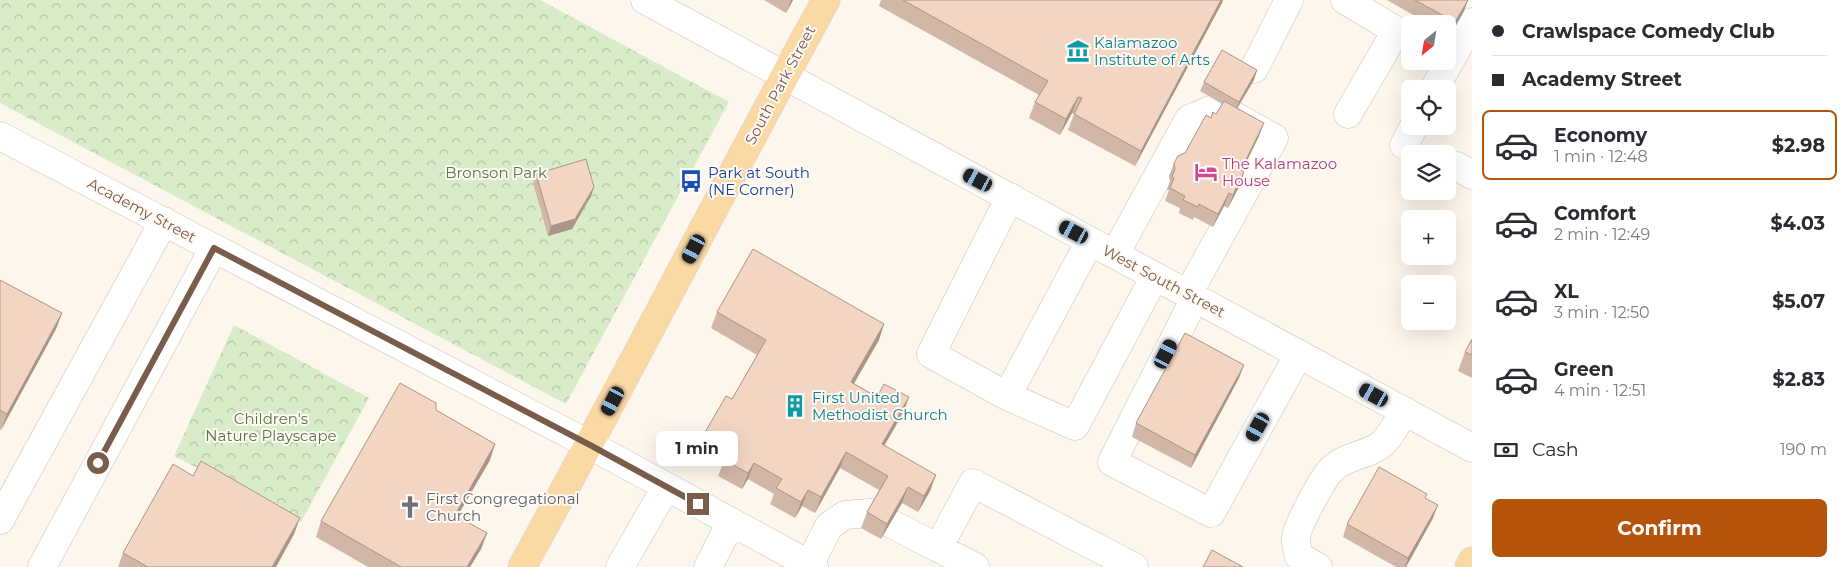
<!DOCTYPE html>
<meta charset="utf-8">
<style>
body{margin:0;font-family:Montserrat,sans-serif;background:#f2f2f3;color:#2b2b33;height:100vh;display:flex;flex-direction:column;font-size:19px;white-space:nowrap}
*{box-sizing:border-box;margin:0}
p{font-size:16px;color:#7c7c81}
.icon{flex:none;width:28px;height:28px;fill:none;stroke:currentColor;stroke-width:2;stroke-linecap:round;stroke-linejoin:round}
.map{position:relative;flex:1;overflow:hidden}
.details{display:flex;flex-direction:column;background:#fff;width:375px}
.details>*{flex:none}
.banner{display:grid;align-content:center;height:110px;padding:0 20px;background:#fff}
.needle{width:32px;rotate:210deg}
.buttons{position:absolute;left:1401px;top:15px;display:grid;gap:10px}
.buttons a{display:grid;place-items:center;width:55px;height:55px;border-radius:8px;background:#fff;box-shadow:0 5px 20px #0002;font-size:25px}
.end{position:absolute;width:22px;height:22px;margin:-11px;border:6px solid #7a5c4d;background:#fff;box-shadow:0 0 0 2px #fff}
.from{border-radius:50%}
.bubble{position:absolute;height:35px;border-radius:8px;background:#fff;box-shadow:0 5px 20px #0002;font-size:16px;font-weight:700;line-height:35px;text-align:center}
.car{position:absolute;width:15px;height:30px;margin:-15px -8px;border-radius:6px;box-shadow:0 0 4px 1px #0007;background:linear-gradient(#222 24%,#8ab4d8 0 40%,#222 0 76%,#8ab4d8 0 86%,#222 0)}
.banner b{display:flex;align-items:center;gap:18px;height:48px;font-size:19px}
.banner b+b{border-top:1px solid #e1e1e2}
.banner i{width:12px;height:12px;background:#2b2b33}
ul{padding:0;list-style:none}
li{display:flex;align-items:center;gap:15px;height:70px;margin:0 10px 8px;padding:0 10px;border:2px solid transparent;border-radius:8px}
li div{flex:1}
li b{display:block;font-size:19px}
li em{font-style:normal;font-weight:700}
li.on{border-color:#b45309}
li>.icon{width:45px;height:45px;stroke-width:1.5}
.pay{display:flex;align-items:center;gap:12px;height:55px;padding:0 20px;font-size:19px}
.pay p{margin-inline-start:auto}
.action{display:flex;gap:10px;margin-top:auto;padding:10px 20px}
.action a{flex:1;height:58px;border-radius:8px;background:#b45309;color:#fff;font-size:20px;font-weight:700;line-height:58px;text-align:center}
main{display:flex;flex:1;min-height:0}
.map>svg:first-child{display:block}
</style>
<main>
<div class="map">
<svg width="1472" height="567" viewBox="0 0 1472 567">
<defs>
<pattern id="park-crowns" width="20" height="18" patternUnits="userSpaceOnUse" patternTransform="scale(1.25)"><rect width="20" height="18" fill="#d8ecc9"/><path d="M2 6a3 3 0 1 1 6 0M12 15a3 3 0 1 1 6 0" fill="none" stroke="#b4c2a5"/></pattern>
</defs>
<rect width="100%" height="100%" fill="#fdf6ec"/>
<path fill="url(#park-crowns)" d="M0,0H540L729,102L566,404L0,103Z
M234,325L369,398L301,522L174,456Z"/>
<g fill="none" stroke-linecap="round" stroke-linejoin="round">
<defs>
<path id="minor" d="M645,0L1472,448
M1345,0L1410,39
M1254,69L1289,0
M1434,89L1472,22
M1348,114L1396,31
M0,136L590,445L814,567
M1404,145L1414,126
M1457,166L1472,175
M1010,197L931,354L1007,396L1090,241
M1115,254L1189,119L1216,108L1231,114L1274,138L1188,294
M1195,298L1112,462L1211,513L1299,354
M1007,396L1075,426L1155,276
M0,520L164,221
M890,523L938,548
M809,565L829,526L845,515L870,513
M42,567L214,248
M620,567L666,487
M708,567L731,522
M975,567L938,548L973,483L1134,567
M1318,567L1299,556C1298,551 1295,543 1296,537C1297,526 1324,476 1332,469C1346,455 1368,456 1383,443C1392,434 1398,421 1405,411"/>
<path id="major" d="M522,567C626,379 723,188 826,0
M1469,567L1472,561"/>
</defs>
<use href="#minor" stroke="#d1beb0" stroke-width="29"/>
<use href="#major" stroke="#dad1cd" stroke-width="29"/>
<use href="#minor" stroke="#fff" stroke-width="28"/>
<use href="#major" stroke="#fbd9a5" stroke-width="28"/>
</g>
<path fill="#d1b7a8" d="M764,0H793L786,13Z
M881,0H1223L1135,166L1068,130L1074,114L1072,113L1060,135L1029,118L1035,102L1039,95L879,6Z
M1387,0H1468L1464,11L1450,36L1448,34V24H1429Z
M1257,70L1254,80L1237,108L1259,136L1242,171L1244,172L1240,185L1228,208L1224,206L1213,227L1194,217L1193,220L1179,213L1180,208L1165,201L1169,190H1167L1170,181L1169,176L1174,163L1185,153L1211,118L1216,114L1222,104L1200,91L1204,82Z
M536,174L591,196L572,229L548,236L533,183Z
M0,280L62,313L56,329L1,430L0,429Z
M717,312L879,340L854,384L877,397H909L903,413L884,446L930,491L918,512L902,503L881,539L861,528L867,512L879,490L840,468L815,513L802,506L795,518L770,504L774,494L748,479L742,489L718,476L723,464L698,450L704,434L732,399L757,355L711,328Z
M1472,339V378L1458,371L1465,352Z
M1239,378L1191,468L1132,437L1136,423Z
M436,410L490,460L457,516L487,533L481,549L470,567H368L316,537L321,521Z
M1427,494L1425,498L1433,518L1406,567H1396L1343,537L1347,524Z
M294,534L276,567H118L123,553Z"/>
<path fill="#aa9588" d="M791,0H793L786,13Z
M1221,0H1223L1222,3L1135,166L1141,151Z
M1468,0L1464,11L1450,36L1455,22Z
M1257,70L1254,80L1235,112L1239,102Z
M1078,97L1072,113L1060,135L1066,119Z
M1264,123L1259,136L1236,183L1241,170Z
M1244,172L1240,185L1228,208L1233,195Z
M594,187L591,196L572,229L548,236L551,226Z
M1229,193L1224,206L1213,227L1218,214Z
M62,313L56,329L1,430L7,414Z
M884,324L879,340L845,398L851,382Z
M1244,365L1239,378L1191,468L1195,455Z
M909,397L903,413L876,460L882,444Z
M495,444L490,460L449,531L455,515Z
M846,452L840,468L815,513L821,497Z
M754,463L748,479L742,489L748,473Z
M936,475L930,491L918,512L924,496Z
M908,487L902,503L881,539L887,524Z
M808,490L802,506L795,518L801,502Z
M1438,505L1433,518L1406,567H1405L1408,558Z
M300,518L294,534L276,567H272Z
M487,533L481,549L470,567H467Z"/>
<path fill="#f3d5c3" stroke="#aa9588" d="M903,0H1221L1141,151L1074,114L1082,98L1078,97L1066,119L1035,102L1048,81Z
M1415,0H1468L1455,22Z
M1222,50L1257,70L1239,102L1204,82Z
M1224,101L1264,123L1241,170L1244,172L1233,195L1229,193L1218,214L1199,204L1198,207L1183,200L1185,196L1170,188L1174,178L1172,177L1175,169L1174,163L1178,156L1185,153L1206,115L1211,118L1213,112L1216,114Z
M586,159L594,187L575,219L551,226L536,174Z
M753,249L884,324L851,382L877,397L884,384L909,397L882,444L936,475L924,496L908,487L887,524L867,512L888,476L846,452L821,497L808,490L801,502L776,488L782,479L754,463L748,473L724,460L730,450L704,434L726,396L732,399L766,340L717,312Z
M0,280L62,313L7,414L0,410Z
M1185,333L1244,365L1195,455L1136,423Z
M1472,339V355L1465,352Z
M400,383L436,403V410L495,444L455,515L487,533L467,567H401L321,521Z
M201,461L300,518L272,567H148L123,553L173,464L193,476Z
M1379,467L1427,494L1425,498L1438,505L1408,558L1347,524Z
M1212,550L1243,567H1203Z"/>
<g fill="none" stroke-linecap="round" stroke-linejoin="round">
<path stroke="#7a5c4d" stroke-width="6" d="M98,463L214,248L590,445L698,504"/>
</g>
<defs>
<symbol id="museum-bare" viewBox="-9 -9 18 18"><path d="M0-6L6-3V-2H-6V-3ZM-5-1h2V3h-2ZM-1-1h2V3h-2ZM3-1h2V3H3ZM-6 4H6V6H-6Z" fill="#0f9aa8" stroke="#fffaf3" stroke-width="2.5" paint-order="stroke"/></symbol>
<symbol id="hotel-bare" viewBox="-9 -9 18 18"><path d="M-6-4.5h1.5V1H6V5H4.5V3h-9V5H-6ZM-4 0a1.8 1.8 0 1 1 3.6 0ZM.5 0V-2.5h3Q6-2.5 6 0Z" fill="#d1479c" stroke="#fffaf3" stroke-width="2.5" paint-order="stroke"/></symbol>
<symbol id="bus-bare" viewBox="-9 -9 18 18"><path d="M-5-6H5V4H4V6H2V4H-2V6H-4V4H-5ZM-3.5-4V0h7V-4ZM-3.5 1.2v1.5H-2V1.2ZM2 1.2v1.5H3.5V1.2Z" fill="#1a4fb4" stroke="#fffaf3" stroke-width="2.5" paint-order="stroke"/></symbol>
<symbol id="building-bare" viewBox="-9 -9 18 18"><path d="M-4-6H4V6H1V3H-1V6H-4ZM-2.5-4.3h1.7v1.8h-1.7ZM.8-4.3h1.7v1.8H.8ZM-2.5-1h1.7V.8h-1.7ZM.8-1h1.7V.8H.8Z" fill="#0f9aa8" stroke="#fffaf3" stroke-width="2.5" paint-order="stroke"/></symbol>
<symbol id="church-bare" viewBox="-9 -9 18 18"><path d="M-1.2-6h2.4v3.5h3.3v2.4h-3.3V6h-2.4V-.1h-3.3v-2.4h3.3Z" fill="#6b7280" stroke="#fffaf3" stroke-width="2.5" paint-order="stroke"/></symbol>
</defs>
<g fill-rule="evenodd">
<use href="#museum-bare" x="1062" y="35" width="32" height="32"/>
<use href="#hotel-bare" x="1190" y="156" width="32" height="32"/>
<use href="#bus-bare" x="675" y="165" width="32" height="32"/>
<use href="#building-bare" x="779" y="390" width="32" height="32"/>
<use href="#church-bare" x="394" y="491" width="32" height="32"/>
</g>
<g text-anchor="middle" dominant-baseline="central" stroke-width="4" stroke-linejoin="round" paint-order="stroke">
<g font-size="15" fill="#0d838f" stroke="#fffaf3" text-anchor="start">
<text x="1094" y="42">Kalamazoo<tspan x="1094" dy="17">Institute of Arts</tspan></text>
<text x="812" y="397">First United<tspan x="812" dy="17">Methodist Church</tspan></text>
</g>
<g font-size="15" fill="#7a5c4d" stroke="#fffaf3">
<text transform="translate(780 85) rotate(-62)">South Park Street</text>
<text transform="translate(142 210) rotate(28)">Academy Street</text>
<text transform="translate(1164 281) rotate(28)">West South Street</text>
</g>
<g font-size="15" fill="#b23c85" stroke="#fffaf3" text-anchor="start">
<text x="1222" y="163">The Kalamazoo<tspan x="1222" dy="17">House</tspan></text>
</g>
<g font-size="15" fill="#537a41" stroke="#fffaf3">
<text x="496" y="172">Bronson Park</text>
<text x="271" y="418">Children's<tspan x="271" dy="17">Nature Playscape</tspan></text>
</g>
<g font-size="15" fill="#164399" stroke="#fffaf3" text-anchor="start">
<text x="708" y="172">Park at South<tspan x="708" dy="17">(NE Corner)</tspan></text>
</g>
<g font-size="15" fill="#5b616d" stroke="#fffaf3" text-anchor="start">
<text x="426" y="498">First Congregational<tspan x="426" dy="17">Church</tspan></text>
</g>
</g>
</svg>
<div class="buttons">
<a><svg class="needle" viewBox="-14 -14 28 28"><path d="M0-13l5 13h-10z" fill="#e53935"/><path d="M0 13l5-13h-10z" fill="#7c7c81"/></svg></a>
<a><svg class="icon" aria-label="locate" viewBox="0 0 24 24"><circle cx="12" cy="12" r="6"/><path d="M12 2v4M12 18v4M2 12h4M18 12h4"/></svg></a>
<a><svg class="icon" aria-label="layers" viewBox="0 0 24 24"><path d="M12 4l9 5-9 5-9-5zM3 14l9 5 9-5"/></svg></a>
<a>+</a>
<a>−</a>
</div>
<i class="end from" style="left:98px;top:463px"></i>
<i class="end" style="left:698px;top:504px"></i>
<div class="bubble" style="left:656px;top:431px;width:82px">1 min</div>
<i class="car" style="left:978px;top:180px;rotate:298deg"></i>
<i class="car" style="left:1074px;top:232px;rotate:298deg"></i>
<i class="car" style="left:694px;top:249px;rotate:208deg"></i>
<i class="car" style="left:1166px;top:354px;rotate:27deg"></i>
<i class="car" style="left:1374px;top:395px;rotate:299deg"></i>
<i class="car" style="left:613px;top:401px;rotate:208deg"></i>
<i class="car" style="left:1258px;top:427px;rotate:209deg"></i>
</div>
<section class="details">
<div class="banner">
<b><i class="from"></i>Crawlspace Comedy Club</b>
<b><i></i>Academy Street</b>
</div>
<ul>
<li class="on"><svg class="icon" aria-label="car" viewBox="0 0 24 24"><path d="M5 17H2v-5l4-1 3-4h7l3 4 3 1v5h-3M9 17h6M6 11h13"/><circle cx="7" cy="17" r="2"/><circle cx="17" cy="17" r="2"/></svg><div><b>Economy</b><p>1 min · 12:48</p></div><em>$2.98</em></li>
<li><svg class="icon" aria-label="car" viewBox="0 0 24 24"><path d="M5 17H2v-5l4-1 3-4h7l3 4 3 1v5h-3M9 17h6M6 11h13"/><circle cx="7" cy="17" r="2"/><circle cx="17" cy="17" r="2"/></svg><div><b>Comfort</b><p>2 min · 12:49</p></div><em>$4.03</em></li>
<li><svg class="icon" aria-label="car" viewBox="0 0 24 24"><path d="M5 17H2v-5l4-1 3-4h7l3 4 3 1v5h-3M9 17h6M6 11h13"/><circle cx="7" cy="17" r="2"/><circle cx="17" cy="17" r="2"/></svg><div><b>XL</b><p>3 min · 12:50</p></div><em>$5.07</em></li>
<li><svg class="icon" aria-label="car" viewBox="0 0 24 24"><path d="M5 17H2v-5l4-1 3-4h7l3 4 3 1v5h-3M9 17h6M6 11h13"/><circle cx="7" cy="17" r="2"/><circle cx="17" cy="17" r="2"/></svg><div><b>Green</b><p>4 min · 12:51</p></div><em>$2.83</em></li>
</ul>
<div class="pay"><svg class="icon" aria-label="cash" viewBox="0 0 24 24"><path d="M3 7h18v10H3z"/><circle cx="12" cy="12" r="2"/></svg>Cash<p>190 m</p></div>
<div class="action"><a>Confirm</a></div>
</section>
</main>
